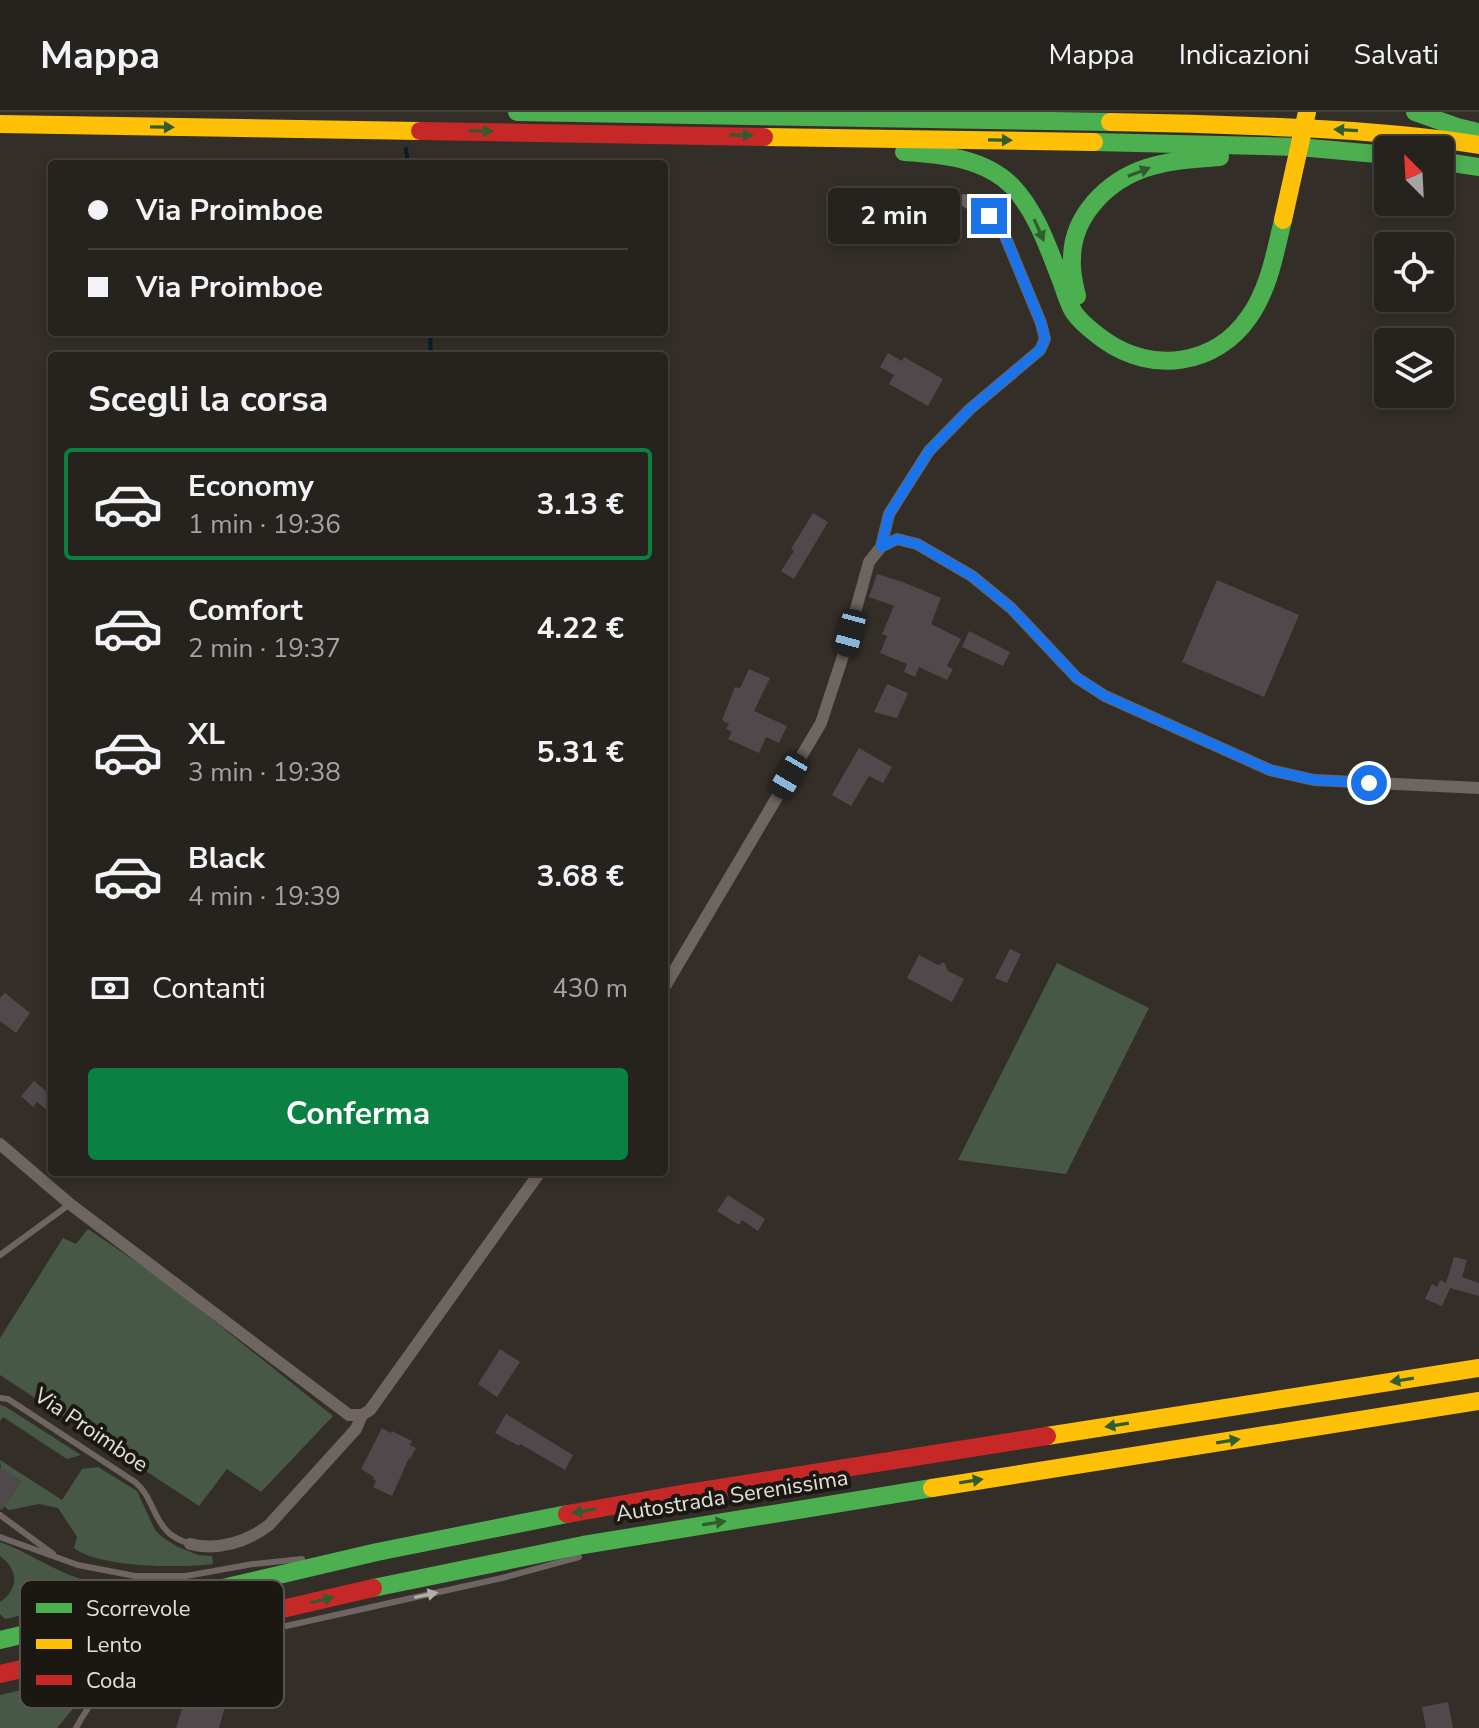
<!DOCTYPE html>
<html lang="it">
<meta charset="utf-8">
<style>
body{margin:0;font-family:"Nunito Sans",sans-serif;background:#2e2a27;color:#f1f3f6;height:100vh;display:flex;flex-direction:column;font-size:30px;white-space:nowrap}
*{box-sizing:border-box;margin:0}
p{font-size:26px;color:#a4a4a4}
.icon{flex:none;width:44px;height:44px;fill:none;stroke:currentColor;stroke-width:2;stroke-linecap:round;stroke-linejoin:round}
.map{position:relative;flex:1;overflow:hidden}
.sheet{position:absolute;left:48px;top:240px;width:620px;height:824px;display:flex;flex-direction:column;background:#26221e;border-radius:8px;box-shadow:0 4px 12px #0003,0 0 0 2px #423f3c}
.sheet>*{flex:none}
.top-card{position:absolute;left:48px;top:48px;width:620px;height:176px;border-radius:8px;box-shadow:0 4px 12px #0003,0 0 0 2px #423f3c;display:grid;align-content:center;height:176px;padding:0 40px;background:#26221e}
.needle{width:52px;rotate:336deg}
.fabs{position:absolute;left:1374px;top:24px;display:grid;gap:16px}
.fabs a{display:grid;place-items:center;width:80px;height:80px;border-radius:8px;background:#26221e;box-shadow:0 4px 12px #0003,0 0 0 2px #423f3c;font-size:40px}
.end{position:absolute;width:36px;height:36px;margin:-18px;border:10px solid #1a73e8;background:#fff;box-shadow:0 0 0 4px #fff}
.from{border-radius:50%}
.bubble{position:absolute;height:56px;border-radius:8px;background:#26221e;box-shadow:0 4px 12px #0003,0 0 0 2px #423f3c;font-size:26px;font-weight:700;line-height:56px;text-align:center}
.car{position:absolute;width:24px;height:48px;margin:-24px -12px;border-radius:10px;box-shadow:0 0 6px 2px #0007;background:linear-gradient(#222 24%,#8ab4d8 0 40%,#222 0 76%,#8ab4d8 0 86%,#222 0)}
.top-card b{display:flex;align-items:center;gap:28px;height:76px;font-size:30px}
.top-card b+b{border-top:2px solid #423f3c}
.top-card i{width:20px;height:20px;background:#f1f3f6}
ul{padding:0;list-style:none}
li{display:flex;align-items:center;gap:24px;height:112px;margin:0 16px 12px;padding:0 24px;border:4px solid transparent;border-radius:8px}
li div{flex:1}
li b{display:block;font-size:30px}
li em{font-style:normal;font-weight:700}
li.on{border-color:#0b8043}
li>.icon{width:72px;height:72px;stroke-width:1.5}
h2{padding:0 40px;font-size:36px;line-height:96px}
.pay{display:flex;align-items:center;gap:20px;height:88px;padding:0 40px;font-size:30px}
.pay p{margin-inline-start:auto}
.cta{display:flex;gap:16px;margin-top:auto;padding:16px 40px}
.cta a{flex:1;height:92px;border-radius:8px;background:#0b8043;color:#fff;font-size:32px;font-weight:700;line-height:92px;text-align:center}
header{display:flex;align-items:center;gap:48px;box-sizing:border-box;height:112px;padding:0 40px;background:#26221e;border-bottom:2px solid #423f3c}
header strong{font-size:38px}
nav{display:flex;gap:44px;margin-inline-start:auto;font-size:28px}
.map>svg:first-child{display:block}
</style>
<header>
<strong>Mappa</strong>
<nav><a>Mappa</a><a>Indicazioni</a><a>Salvati</a></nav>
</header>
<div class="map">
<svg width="1479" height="1616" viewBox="0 0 1479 1616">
<rect width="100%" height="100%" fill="#332e28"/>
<path fill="#475946" d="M1057,851L1149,896L1066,1062L958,1048Z
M88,1117L163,1168L333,1304L261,1380L227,1357L199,1394L0,1263V1226L63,1126L76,1132Z
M0,1293L6,1295L81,1343L67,1347L3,1305L0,1309Z
M0,1348L62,1388L82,1357L98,1355L137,1379L155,1418L162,1425L178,1435L198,1443L212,1444L213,1452C182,1456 99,1456 74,1436L77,1425L58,1396L39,1392L9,1398L0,1392V1388L6,1392L21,1369L1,1357Z
M0,1430C28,1440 52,1458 81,1467C94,1471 119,1472 129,1479L5,1507L0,1502V1490C19,1477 19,1458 0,1444Z
M105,1559L106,1561L92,1574L57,1616H0V1583Z"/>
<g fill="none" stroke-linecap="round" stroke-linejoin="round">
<path stroke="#051f2c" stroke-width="4" d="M406,37L408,52
M430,220L431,244"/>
</g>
<path fill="#4f494b" d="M888,241L902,249L904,245L943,267L928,294L889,272L894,263L880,255Z
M813,401L828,410L794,467L781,459L794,439L791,437Z
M877,462L903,470L941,486L931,512L961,527L947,554L953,557L947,568L919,555L915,565L904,560L907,552L880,541L887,524L882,522L894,494L869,485Z
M1217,468L1299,503L1264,585L1182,550Z
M969,519L1010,540L1003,554L962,535Z
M749,557L770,566L754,599L787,614L779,631L766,625L759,641L728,627L732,620L726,617L729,612L722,608L735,575L740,576Z
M887,572L908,581L897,606L874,600Z
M859,636L892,655L883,671L869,664L851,694L832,683Z
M1010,837L1021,842L1007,871L995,866Z
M919,843L938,853L944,850L948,859L964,867L952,890L907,866Z
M5,881L30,901L16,921L0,909V886Z
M34,969L52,984V1002L37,990L33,995L21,984Z
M728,1083L765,1107L758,1119L742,1108L739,1113L717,1099Z
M1454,1145L1467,1148L1462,1165L1479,1171V1184L1450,1176L1442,1194L1425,1187L1432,1172L1437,1175L1440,1168L1446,1171Z
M500,1237L520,1250L497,1285L478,1272Z
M506,1302L573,1343L565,1358L520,1332L519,1334L495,1321Z
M382,1316L391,1321L392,1319L412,1329L410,1333L416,1336L410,1347L409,1346L392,1384L373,1375L376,1369L373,1367L374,1365L361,1357Z
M0,1356L21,1369L2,1398L0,1397Z
M192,1563L231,1574L219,1616H176Z
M1448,1590L1453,1616H1426L1422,1595Z"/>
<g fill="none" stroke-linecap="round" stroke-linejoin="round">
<path stroke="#6e6461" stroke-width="6" d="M0,1143L70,1092
M0,1286L8,1287L135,1370C152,1384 152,1404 167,1419C173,1426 182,1429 190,1432
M0,1403L53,1442
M0,1425L78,1453L135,1464H186L253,1452L302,1447
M76,1616C82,1605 89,1594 97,1584C129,1550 180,1539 223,1528L502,1466L579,1445"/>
<path stroke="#6e6461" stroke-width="12" d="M881,435L889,402L929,339L970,297L1040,238L1045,227L1041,211L1003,119L989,104L964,88
M664,876L821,611L843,544L869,450L881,435L897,427L917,432L972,464L1011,496L1077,566L1105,584L1270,658L1314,668L1479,676
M0,1032L70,1092L349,1303H362L370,1298L540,1060
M190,1432C217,1439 247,1430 269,1413L356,1317L362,1303"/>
<path stroke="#4caf50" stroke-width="18" d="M517,0L1110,10
M1415,0L1457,15L1474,19
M1094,30L1299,35L1388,43
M904,40C941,42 984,46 1012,74C1037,100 1049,138 1062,171C1065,180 1068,190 1073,199C1080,210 1093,220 1104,228C1152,262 1215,254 1249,205C1269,177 1275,141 1283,108
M1440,49L1479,55
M1077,184C1074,172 1071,159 1072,147C1072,104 1107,69 1146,56C1170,48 1195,47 1220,45
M373,1476L583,1433L932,1376
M0,1528L377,1440L567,1402"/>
<path stroke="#ffc107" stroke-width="18" d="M1110,10C1173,11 1237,13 1301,16C1361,19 1420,23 1479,33
M0,12L420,19
M764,25L1094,30
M1047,1324L1479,1256
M932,1376L1479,1289"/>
<path stroke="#c62828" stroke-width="18" d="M420,19L764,25
M567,1402L681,1382L1047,1324
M0,1562L373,1476"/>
<path stroke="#ffc107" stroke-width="18" d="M1283,108L1307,0"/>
</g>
<defs><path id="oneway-solid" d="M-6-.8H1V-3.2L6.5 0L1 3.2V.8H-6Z" transform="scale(2)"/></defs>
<g fill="#315c2e">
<use href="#oneway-solid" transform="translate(162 15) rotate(1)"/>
<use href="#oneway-solid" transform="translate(1346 18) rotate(-177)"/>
<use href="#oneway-solid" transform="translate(481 19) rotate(1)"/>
<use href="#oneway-solid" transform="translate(741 23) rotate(1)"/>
<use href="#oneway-solid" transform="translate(1000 28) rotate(1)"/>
<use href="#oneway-solid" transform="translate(1139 60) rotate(-21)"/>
<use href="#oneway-solid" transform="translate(1039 118) rotate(66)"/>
<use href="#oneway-solid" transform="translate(1402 1268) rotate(171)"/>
<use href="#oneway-solid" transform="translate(1117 1313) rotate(171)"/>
<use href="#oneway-solid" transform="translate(1228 1329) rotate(-9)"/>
<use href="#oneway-solid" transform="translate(971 1369) rotate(-9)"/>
<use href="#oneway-solid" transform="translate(584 1399) rotate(170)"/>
<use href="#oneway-solid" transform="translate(714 1411) rotate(-9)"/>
<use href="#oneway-solid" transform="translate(322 1488) rotate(-13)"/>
</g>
<use fill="#b5aea8" href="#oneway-solid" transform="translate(426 1483) rotate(-12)"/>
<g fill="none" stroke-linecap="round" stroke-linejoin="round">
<path stroke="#1a73e8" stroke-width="10" d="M989,104L1003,119L1041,211L1045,227L1040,238L970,297L929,339L889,402L881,435L897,427L917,432L972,464L1011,496L1077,566L1105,584L1270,658L1314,668L1369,671"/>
</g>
<g text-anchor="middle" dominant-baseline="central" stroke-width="8" stroke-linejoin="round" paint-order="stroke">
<g font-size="22" fill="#e4dfd8" stroke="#1b1813">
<text transform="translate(91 1318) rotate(34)">Via Proimboe</text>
<text transform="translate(732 1384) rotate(-9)">Autostrada Serenissima</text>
</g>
</g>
<rect x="20" y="1468" width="264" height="128" rx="12" fill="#1b1813" stroke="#57544e" stroke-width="2"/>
<rect x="36" y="1491" width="36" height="10" fill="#4caf50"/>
<rect x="36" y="1527" width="36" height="10" fill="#ffc107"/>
<rect x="36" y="1563" width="36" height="10" fill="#c62828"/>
<g font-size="22" fill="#e4dfd8">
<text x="86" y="1504">Scorrevole</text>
<text x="86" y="1540">Lento</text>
<text x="86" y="1576">Coda</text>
</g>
</svg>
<div class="fabs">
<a><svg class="needle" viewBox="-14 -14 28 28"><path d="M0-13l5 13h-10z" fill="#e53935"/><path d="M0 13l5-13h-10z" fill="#a4a4a4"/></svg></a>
<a><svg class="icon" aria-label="locate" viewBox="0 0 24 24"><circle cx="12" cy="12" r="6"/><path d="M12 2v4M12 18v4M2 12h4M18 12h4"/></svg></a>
<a><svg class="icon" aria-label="layers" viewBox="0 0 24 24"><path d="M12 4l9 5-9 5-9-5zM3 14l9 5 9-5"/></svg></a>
</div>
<i class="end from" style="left:1369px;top:671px"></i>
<i class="end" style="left:989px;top:104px"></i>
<div class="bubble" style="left:828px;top:76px;width:132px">2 min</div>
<i class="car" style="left:850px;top:521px;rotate:195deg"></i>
<i class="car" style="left:789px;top:664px;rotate:210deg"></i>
<div class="top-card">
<b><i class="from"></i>Via Proimboe</b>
<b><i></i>Via Proimboe</b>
</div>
<section class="sheet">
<h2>Scegli la corsa</h2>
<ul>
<li class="on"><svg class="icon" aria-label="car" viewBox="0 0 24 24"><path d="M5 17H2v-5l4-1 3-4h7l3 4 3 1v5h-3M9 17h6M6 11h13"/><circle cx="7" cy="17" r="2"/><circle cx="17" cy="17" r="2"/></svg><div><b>Economy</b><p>1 min · 19:36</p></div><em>3.13 €</em></li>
<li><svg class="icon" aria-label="car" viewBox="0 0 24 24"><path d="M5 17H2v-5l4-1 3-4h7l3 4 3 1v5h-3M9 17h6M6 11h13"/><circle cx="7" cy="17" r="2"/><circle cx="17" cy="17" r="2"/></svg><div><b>Comfort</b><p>2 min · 19:37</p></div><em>4.22 €</em></li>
<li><svg class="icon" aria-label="car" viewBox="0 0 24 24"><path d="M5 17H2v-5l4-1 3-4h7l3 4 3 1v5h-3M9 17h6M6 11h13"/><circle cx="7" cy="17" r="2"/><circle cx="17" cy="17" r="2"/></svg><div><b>XL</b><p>3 min · 19:38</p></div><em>5.31 €</em></li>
<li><svg class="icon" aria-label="car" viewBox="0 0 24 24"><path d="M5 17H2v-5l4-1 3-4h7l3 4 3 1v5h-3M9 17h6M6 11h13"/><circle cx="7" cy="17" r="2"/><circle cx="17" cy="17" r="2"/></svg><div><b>Black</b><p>4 min · 19:39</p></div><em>3.68 €</em></li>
</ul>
<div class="pay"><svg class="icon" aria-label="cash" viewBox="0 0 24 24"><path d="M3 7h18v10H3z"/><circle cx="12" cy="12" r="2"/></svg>Contanti<p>430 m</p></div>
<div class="cta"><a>Conferma</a></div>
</section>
</div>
